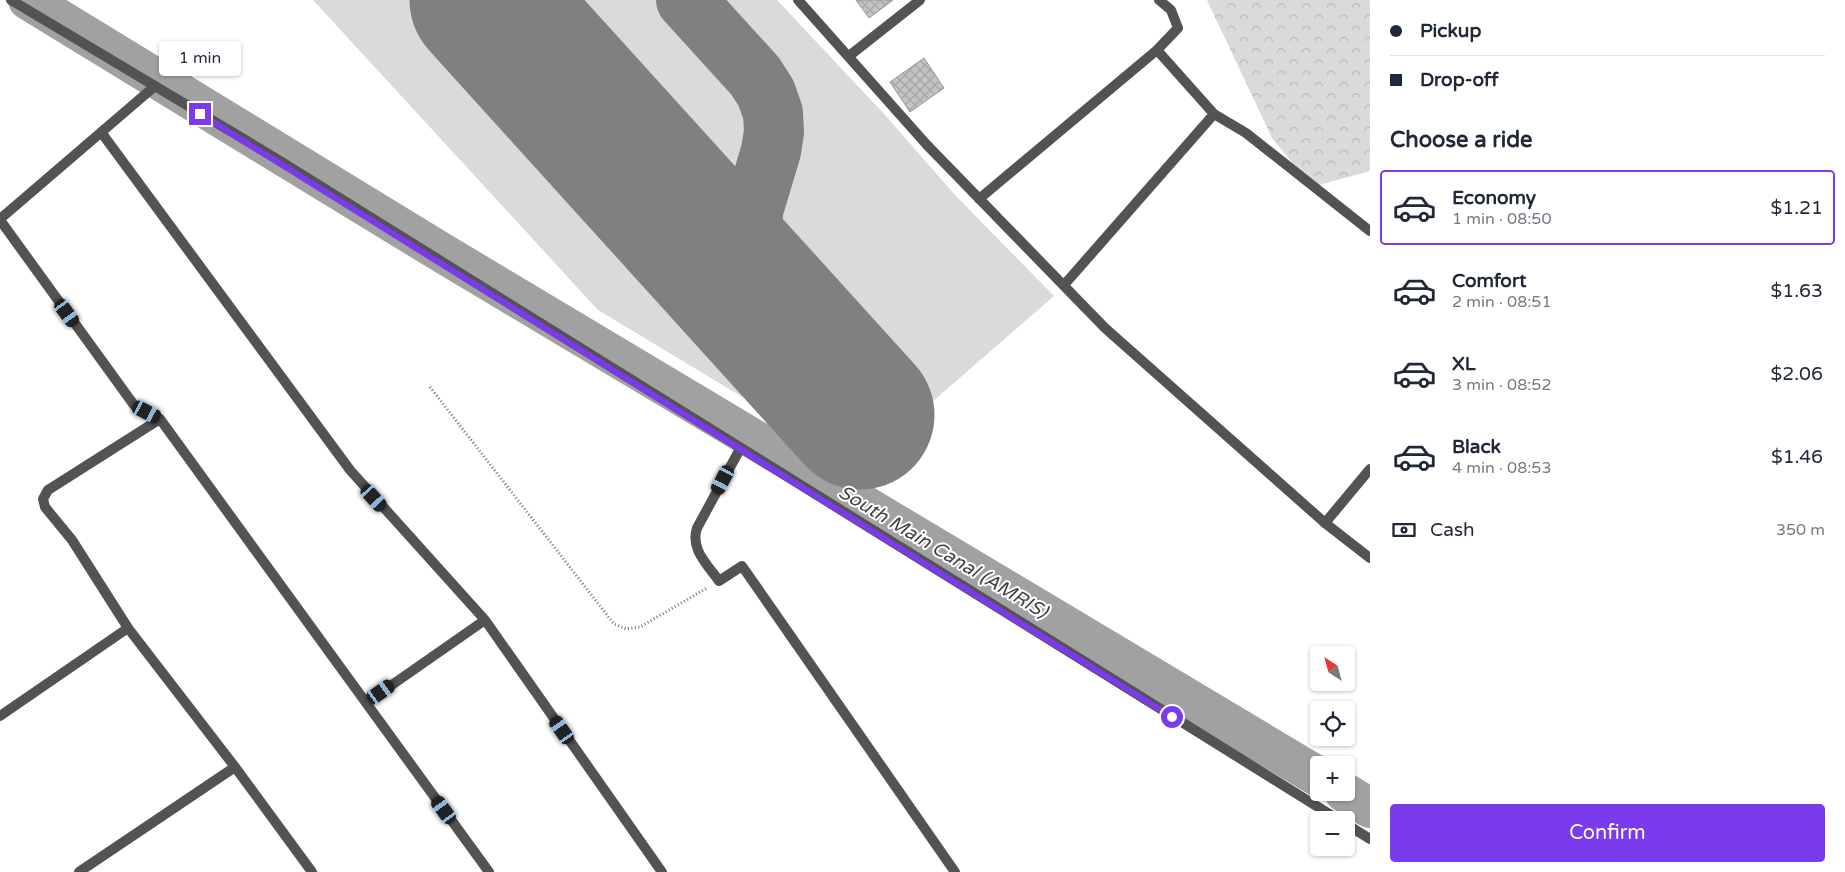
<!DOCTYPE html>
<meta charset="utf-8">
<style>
body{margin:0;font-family:"Varela Round",sans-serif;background:#f6f6f7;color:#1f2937;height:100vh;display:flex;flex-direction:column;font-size:19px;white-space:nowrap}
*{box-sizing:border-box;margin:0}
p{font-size:16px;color:#747a83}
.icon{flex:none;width:28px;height:28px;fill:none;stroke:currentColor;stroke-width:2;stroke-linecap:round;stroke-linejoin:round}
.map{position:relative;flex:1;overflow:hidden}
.panel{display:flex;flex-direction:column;background:#fff;width:475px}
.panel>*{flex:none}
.guide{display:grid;align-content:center;height:110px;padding:0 20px;background:#fff}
.needle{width:32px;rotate:324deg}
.controls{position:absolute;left:1310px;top:646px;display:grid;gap:10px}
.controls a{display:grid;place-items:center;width:45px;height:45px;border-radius:5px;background:#fff;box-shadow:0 1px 4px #0004;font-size:25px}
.end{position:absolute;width:22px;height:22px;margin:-11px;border:6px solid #7c3aed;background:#fff;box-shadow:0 0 0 2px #fff}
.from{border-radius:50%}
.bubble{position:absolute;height:35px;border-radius:5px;background:#fff;box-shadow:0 1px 4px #0004;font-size:16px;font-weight:600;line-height:35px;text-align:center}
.car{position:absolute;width:15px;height:30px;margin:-15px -8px;border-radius:6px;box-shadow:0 0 4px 1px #0007;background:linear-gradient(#222 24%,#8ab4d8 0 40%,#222 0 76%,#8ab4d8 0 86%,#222 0)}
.guide b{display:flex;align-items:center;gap:18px;height:48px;font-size:19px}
.guide b+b{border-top:1px solid #e0e1e3}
.guide i{width:12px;height:12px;background:#1f2937}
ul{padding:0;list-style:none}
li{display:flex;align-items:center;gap:15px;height:75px;margin:0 10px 8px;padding:0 10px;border:2px solid transparent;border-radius:5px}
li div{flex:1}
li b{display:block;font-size:19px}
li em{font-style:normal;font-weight:600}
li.current{border-color:#7c3aed}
li>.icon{width:45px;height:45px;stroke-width:1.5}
h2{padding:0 20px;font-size:22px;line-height:60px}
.pay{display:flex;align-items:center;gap:12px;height:55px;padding:0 20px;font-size:19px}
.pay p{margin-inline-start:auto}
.cta{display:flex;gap:10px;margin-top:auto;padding:10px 20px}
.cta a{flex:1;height:58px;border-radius:5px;background:#7c3aed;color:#fff;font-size:20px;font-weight:600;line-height:58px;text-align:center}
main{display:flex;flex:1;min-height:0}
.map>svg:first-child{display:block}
</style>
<main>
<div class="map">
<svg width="1370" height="872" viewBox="0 0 1370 872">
<defs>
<pattern id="forest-crowns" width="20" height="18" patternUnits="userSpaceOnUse" patternTransform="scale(1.25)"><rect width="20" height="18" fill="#dadada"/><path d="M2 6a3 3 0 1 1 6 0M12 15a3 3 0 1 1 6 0" fill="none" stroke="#b9b9b9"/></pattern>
<pattern id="building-cross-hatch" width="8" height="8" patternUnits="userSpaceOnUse" patternTransform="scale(1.25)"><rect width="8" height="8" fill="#c3c3c3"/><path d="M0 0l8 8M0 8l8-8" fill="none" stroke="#a6a6a6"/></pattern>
</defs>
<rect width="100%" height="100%" fill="#fff"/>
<path fill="#dadada" d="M313,0H413L802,433L598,310Z
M554,0H663L749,95C752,99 756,104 758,108C766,130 748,159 730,169C725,173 717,173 711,174Z
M711,0H777L886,116L956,196L1054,296L924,409L773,242C762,209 771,206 780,177C784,161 791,125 791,109C791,80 731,23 711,0Z"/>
<path fill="url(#forest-crowns)" d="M1207,0H1370V171L1312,187L1272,138Z"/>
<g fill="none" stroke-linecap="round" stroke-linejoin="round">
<path stroke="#a1a1a1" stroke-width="40" d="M28,0L444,254L1319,777
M1344,792L1370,808"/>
<path stroke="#808080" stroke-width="60" d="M686,0L755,76L766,93L773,113L774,132L771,151L753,211
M669,204L753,211L751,295"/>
<path stroke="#808080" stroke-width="149" d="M484,0L860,415"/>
</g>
<path fill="url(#building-cross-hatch)" stroke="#979797" d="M856,0H893L869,18Z
M924,58L944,88L910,112L890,82Z"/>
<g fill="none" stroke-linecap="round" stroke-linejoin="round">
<path stroke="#757575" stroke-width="3" stroke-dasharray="1 2.5" stroke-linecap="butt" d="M430,387L614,624L626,629L640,627L707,588"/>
<path stroke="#535353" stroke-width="10" d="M798,0L927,145L1105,328L1325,523
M1159,0L1171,10L1178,28L1157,50L1214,114L1246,133L1370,231
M849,56L920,0
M979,199L1157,50
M1064,285L1214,114
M740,449L697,528C690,549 707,564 719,581L742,566L955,872"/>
<path stroke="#535353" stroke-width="10" d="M11,0L277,159L1339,820
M101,132L350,470L485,620L662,872
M0,219L155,86
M0,220L134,405L160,419L489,872
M160,419L48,490L43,499L45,507L72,540L128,628L235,767L312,872
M1370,469L1325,523L1370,558
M366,703L485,620
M0,716L128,628
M1346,824L1370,839
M79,872L235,767"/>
</g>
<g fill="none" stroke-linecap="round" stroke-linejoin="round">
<path stroke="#7c3aed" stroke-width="6" d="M200,114L1172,717"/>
</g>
<g text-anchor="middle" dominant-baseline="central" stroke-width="4" stroke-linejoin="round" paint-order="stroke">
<g font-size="19" font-style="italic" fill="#424242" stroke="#fff">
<text transform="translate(943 552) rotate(31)">South Main Canal (AMRIS)</text>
</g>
</g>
</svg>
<div class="controls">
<a><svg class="needle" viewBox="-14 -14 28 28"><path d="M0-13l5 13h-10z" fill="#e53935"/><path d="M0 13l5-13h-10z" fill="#747a83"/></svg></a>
<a><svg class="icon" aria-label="locate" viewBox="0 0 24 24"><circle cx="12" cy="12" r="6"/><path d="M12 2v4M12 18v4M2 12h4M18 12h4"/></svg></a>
<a>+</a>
<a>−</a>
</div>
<i class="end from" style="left:1172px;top:717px"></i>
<i class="end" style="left:200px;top:114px"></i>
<div class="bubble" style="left:159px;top:41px;width:82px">1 min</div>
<i class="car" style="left:67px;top:313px;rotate:144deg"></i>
<i class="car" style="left:147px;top:412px;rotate:117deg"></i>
<i class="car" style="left:723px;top:480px;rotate:208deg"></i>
<i class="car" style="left:374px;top:498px;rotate:138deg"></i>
<i class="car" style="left:381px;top:692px;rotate:55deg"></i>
<i class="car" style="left:562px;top:730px;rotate:325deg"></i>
<i class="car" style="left:444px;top:810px;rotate:324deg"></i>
</div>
<section class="panel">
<div class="guide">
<b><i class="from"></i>Pickup</b>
<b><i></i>Drop-off</b>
</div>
<h2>Choose a ride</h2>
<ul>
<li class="current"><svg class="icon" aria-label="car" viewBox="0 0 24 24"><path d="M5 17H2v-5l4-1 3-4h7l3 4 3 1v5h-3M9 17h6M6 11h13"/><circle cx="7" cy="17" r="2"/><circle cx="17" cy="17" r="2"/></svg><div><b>Economy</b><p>1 min · 08:50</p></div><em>$1.21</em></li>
<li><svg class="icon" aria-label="car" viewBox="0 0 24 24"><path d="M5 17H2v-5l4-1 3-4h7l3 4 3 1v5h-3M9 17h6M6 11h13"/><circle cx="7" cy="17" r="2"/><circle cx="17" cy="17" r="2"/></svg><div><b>Comfort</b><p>2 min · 08:51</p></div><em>$1.63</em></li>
<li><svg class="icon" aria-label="car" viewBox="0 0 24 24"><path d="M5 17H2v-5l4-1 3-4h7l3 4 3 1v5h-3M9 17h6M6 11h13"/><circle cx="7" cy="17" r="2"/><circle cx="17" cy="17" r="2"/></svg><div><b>XL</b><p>3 min · 08:52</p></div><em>$2.06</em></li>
<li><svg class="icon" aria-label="car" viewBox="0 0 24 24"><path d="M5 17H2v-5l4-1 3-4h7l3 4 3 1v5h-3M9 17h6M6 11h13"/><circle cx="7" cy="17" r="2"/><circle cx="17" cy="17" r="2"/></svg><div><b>Black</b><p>4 min · 08:53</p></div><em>$1.46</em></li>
</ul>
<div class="pay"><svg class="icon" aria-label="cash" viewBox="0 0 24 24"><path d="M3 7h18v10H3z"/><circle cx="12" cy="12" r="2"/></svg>Cash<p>350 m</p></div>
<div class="cta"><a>Confirm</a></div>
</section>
</main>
